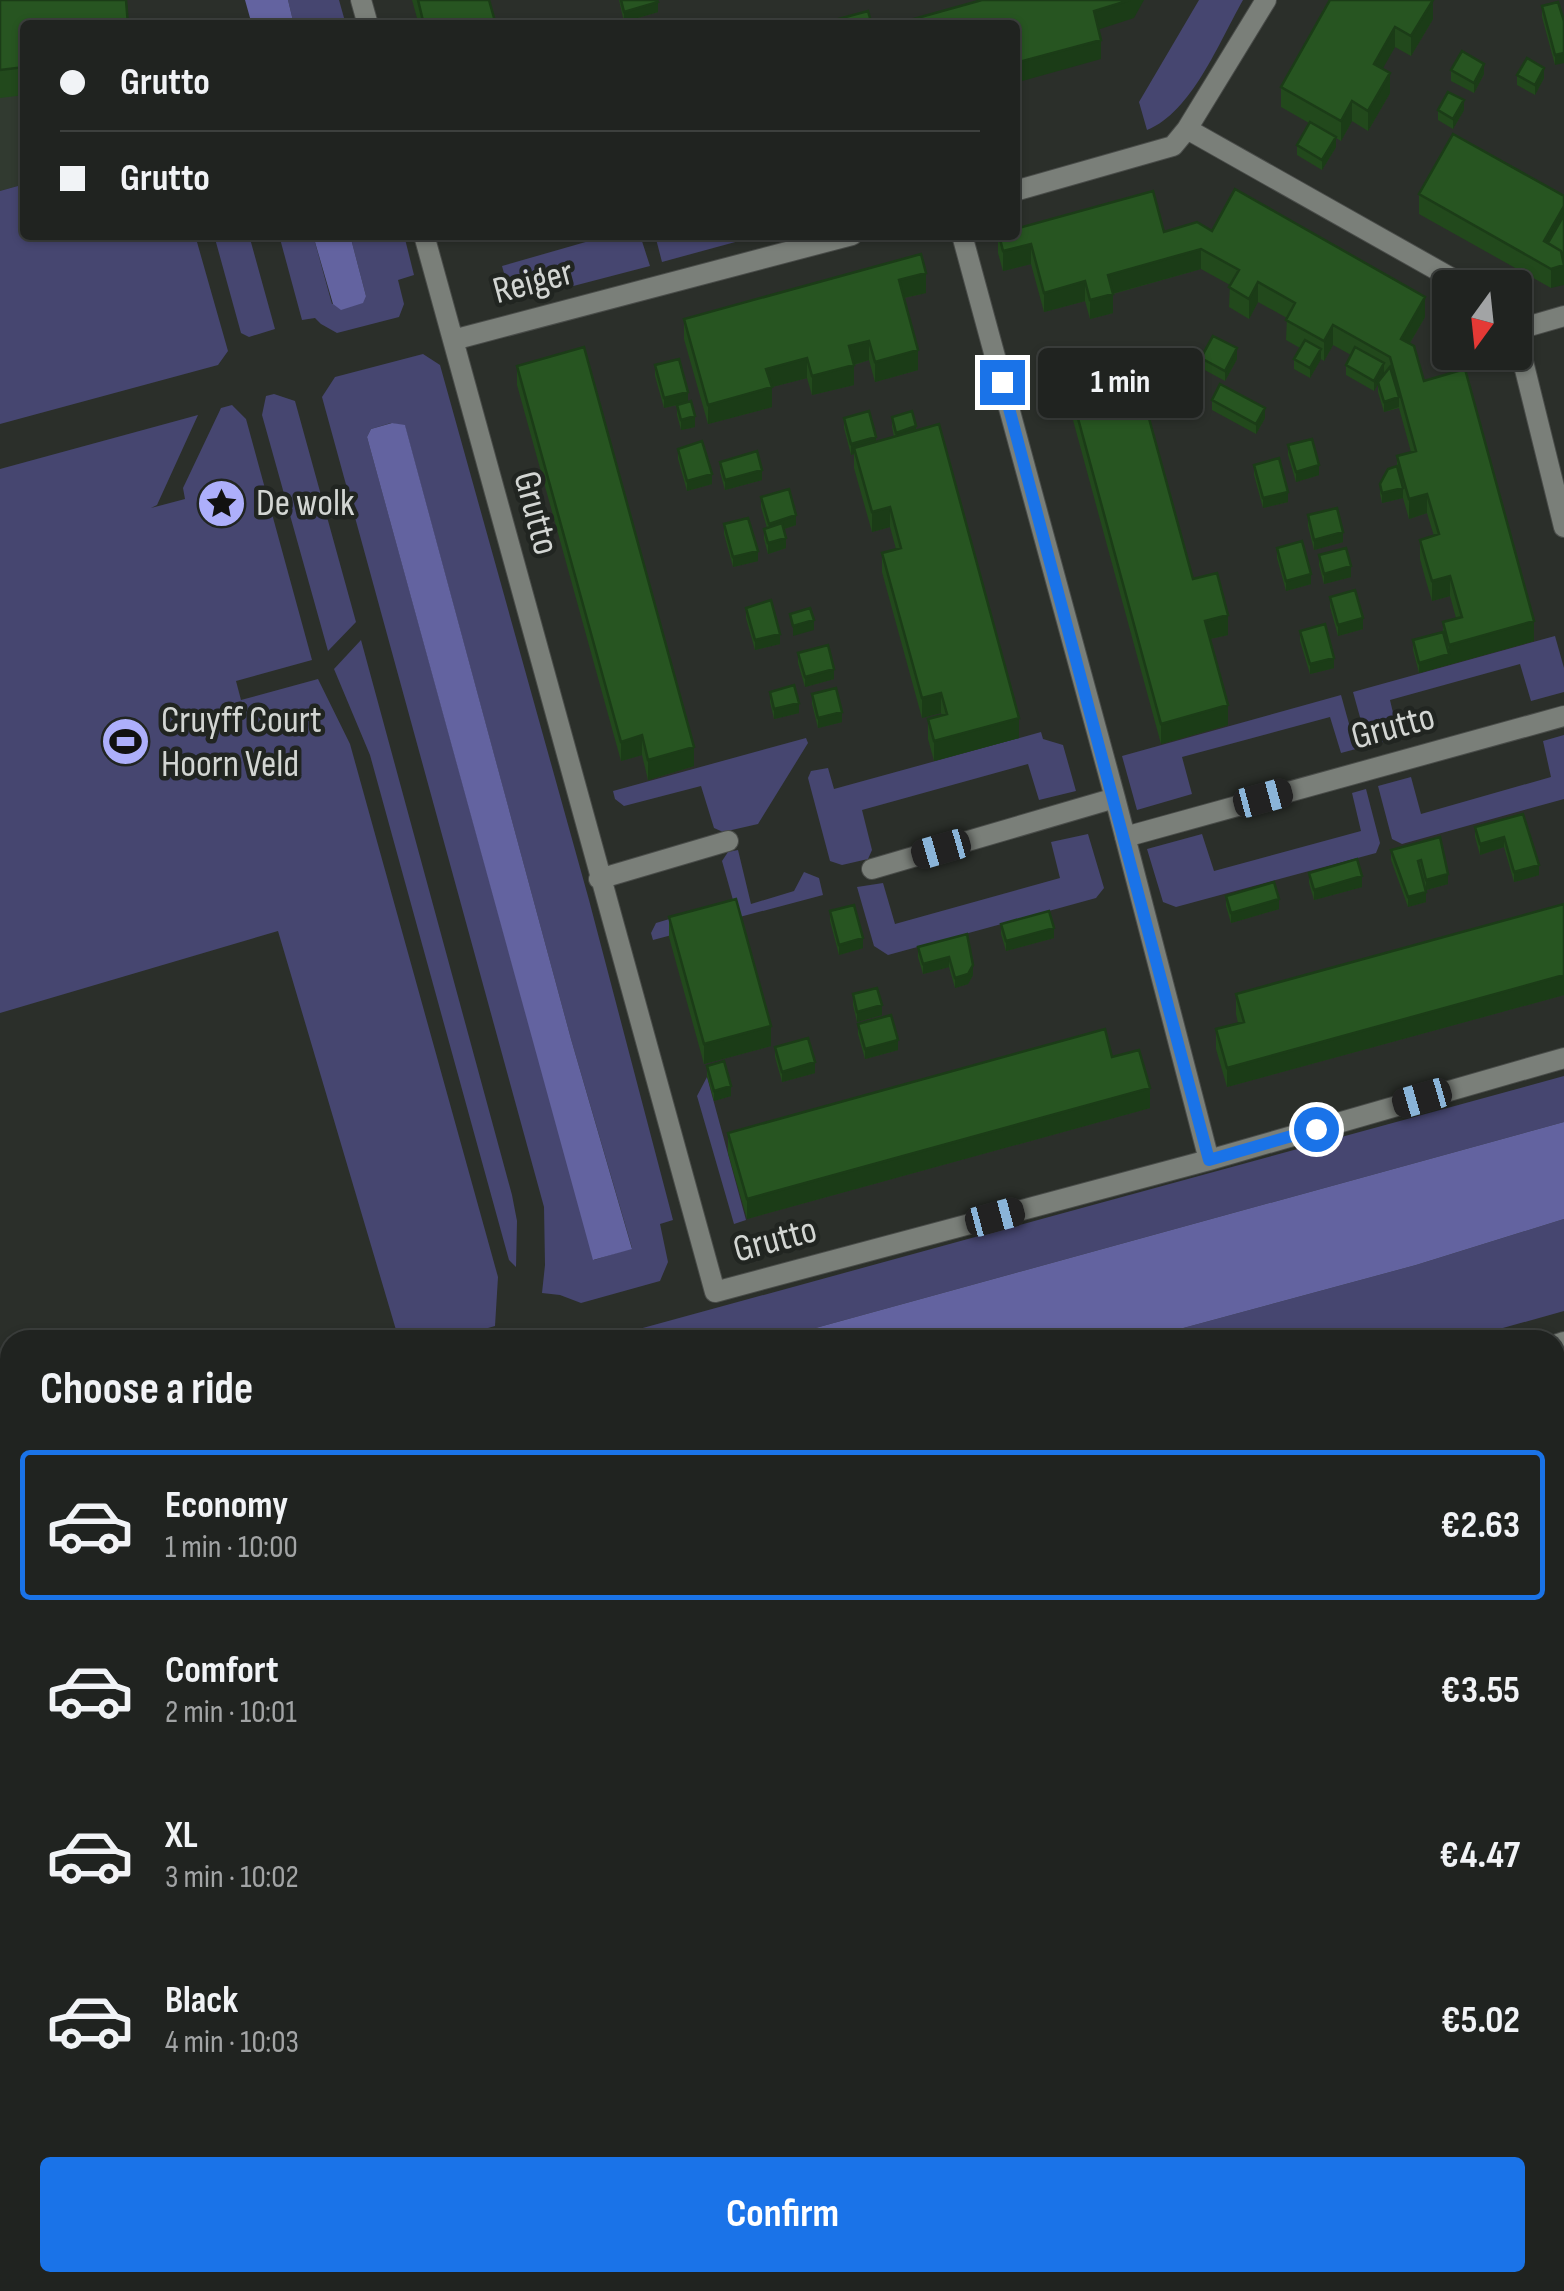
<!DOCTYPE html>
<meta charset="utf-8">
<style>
body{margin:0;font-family:"Sofia Sans Condensed",sans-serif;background:#2d2f2d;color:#f1f3f6;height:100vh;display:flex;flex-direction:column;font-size:38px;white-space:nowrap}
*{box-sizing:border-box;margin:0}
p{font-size:32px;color:#a2a4a5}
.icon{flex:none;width:55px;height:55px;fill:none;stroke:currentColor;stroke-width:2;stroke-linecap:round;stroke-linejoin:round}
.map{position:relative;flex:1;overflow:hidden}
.side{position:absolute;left:0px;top:1330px;width:1565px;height:962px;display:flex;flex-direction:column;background:#202320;border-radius:30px 30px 0 0;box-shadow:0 2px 8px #0004,0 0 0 2px #3d403e}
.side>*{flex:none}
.top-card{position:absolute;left:20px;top:20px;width:1000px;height:220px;border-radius:10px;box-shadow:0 2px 8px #0004,0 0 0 2px #3d403e;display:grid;align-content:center;height:220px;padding:0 40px;background:#202320}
.needle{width:65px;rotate:195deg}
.fabs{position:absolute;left:1432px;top:270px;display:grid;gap:20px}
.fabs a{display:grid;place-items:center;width:100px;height:100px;border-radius:10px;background:#202320;box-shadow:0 2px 8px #0004,0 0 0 2px #3d403e;font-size:50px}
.end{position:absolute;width:45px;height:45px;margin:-22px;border:12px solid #1a73e8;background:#fff;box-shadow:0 0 0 5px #fff}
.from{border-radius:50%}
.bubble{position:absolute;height:70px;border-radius:10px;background:#202320;box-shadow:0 2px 8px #0004,0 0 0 2px #3d403e;font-size:32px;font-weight:700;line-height:70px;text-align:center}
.car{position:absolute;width:30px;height:60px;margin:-30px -15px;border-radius:12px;box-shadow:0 0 8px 2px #0007;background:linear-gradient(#222 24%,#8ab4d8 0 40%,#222 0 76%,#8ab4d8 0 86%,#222 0)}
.top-card b{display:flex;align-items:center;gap:35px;height:95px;font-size:38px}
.top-card b+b{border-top:2px solid #3d403e}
.top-card i{width:25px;height:25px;background:#f1f3f6}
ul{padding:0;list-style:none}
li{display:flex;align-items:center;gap:30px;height:150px;margin:0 20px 15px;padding:0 20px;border:5px solid transparent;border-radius:10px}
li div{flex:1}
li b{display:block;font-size:38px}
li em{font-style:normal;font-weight:700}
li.on{border-color:#1a73e8}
li>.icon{width:90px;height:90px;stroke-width:1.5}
h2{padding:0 40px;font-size:45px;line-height:120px}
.cta{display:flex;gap:20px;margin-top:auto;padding:20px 40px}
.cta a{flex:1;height:115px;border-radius:10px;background:#1a73e8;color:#fff;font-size:40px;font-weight:700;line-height:115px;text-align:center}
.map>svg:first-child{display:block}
</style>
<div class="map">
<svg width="1564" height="2291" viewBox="0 0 1564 2291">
<rect width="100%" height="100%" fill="#2b2f2a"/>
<path fill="#313a30" d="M0,0H123L130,25H25V184L0,191Z"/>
<path fill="#464670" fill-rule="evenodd" d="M288,0H339L346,25H294Z
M1199,0H1243C1219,42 1192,112 1147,130L1139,102Z
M25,184V235H195L228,351L218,365L0,424V191Z
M214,235H249L275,329L249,337L241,333Z
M279,235H313L332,304L366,296L350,235H404L414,275L398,280L404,304L399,317L337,333L321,324L315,318L302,320Z
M610,235H640L650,266L512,302L502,266Z
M655,235H761L662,262Z
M423,354L440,365L589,900L673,1220L660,1224L668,1262L660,1281L581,1303L560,1295L542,1293L545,1265L544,1207L322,397L335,377ZM391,423L405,426L571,1039L632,1248L594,1260L367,437L371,429Z
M274,394L295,401L356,622L328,651L262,415L266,396Z
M232,405L246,419L312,660L236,681L241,700L318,679L350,744L498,1277L495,1326L446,1340H399L278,931L0,1013V469L198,415L157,505L151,508L185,499L183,488L221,408Z
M1555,636L1564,668V692L1531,701L1520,664L1390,700L1399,738L1368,746L1353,692Z
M361,640L512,1195L517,1221L516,1267L509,1260L370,755L334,669Z
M1341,695L1356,749L1341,753L1330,717L1182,757L1192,794L1137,810L1122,756Z
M1041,732L1043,739L1063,745L1076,791L1039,800L1028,764L862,810L872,850L868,859L842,865L830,861L808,778L811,771L828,768L834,789Z
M1564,735V799L1402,844L1392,839L1378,786L1411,777L1421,814L1551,777L1543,741Z
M806,738L808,743L758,824L723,832L714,828L701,786L624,806L615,799L613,791Z
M1366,789L1380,843L1376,853L1176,907L1163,902L1147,849L1202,834L1214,871L1361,831L1352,793Z
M1088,834L1104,888L1096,898L888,955L874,946L857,887L883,883L895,924L1060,878L1051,842Z
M738,850L751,904L794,891L804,872L819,878L823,895L653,940L651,933L656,923L733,900L722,861L728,852Z
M1564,1076V1122L772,1340H599Z
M707,1077L746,1220L734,1224L697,1096Z
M1564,1219V1311L1460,1340H1139L1416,1265Z
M0,1379L5,1406L10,1413V1534L0,1537Z
M1564,2234V2291H1334L1368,2282H1555V2236Z"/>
<path fill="#6363a0" d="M245,0H288L294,25H252Z
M313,235H350L366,296L363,303L341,310L333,304Z
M392,423L405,425L571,1039L632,1249L593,1260L367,437L371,429Z
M1564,1122V1219L1416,1265L1139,1340H772Z"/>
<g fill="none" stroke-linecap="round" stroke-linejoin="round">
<defs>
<path id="minor" d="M361,0L368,25
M1187,129L1469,288
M1015,191L1173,146L1187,129L1266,0
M424,235L453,340L852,235
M962,235L1115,798L1209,1160
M1515,329L1564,527
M1516,330L1564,316
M453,340L715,1292L1209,1160L1564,1058
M1125,837L1564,716
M872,869L1115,798
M599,879L728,841
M1555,2176L1564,2174
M682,2282L684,2291
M762,2282L765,2291
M1102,2291L1136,2282"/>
<path id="tertiary" d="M1555,1345L1564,1342
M0,1882L10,1879"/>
</defs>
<use href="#minor" stroke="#494c49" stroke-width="22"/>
<use href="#tertiary" stroke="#494c49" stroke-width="22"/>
<use href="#minor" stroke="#7a7f79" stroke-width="20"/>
<use href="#tertiary" stroke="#7a7f79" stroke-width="20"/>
</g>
<path fill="#22491c" d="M0,0L25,25V95L0,98Z
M412,0H489L496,25H419Z
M619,0H657L658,12L624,22Z
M1330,0L1433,19L1411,56L1395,47L1382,69L1390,93L1368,131L1352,121L1341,141L1336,138V147L1322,170L1297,155V145L1309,123L1281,107V87Z
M1558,2L1555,65L1542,17V6Z
M1451,70L1484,74L1474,93L1451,81Z
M1517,75L1544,78L1535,95L1517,85Z
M1438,110H1464L1453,129L1438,120Z
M1419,194L1564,196L1551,288L1419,214Z
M1212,231L1425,317L1410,343L1424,381L1534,641L1419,673L1413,650V640L1443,632V622L1456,618L1450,596L1432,601L1426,581L1420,559V540L1434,536L1427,513L1409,519L1403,498L1382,503L1380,494V484L1397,466V456L1411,452L1399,408L1384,412L1378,392V384L1374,391L1346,375V365L1351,355L1333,345L1324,361L1321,359L1310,378L1294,369V359L1300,348L1286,340L1287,318L1258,302L1249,319L1229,307L1230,285L1201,269L1113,294V313L1090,319L1085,301L1044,312L1031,264L1003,271L998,253V235Z
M926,293L904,298L918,370L875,382L869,360L854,365V385L812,395L807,378L772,387V407L708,424L684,339V319Z
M1201,358L1237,359L1225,381L1201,368Z
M655,365L688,402L695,427L681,430L677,415V405L682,404L664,408L655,376Z
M517,366L694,766L648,780L642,755L621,761L517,385Z
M1070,389L1228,635L1210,639L1228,725L1161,744L1070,409Z
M1212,400L1265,418L1256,434L1212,410Z
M892,417L916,431L1019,738L934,761L928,739V719L942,716L941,713L922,718L882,572V553L896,549L890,527L872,532L854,468V454L851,455L844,428V418L876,442L894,437L892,427Z
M1288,445L1319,475L1296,482L1288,455Z
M678,449L712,484L687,491L678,459Z
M720,462L762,480L725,490L720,472Z
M1254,465L1288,502L1263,508L1254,475Z
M761,497L796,525L784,529L786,548L768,554L764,539V529L767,528L761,507Z
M1308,515L1343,542L1314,550L1308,526Z
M724,524L758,561L733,567L724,534Z
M1277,548L1311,584L1286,591L1277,558Z
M1319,555L1351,577L1324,584L1319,565Z
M1330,597L1363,629L1338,636L1330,607Z
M746,608L780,644L755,650L746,618Z
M1300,631L1334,668L1310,674L1300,641Z
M798,653L834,679L805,687L798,663Z
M770,692L799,713L774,719L770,702Z
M812,694L842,722L818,728L812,704Z
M1523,814L1539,875L1514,882L1504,847L1480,855L1475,837V827Z
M1440,837L1448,884L1426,890V902L1408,907L1391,860V850Z
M1309,873L1362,887L1314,900L1309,883Z
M1226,896L1279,909L1231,923L1226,906Z
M1564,904V995L1227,1087L1216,1049V1029L1238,1023L1236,1014V994Z
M830,911L863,948L839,955L830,921Z
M669,917L771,1046L704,1064L669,937Z
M1001,924L1054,938L1006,951L1001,934Z
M967,934L973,975L968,984L955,988L949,967L923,974L918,957V947Z
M853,994L882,1015L857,1022L853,1005Z
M858,1024L898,1050L865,1059L858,1034Z
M775,1047L815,1073L782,1082L775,1057Z
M1112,1057L1150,1108L747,1219L728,1153V1133Z
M707,1066L731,1096L714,1101L707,1076Z
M1564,1771V1809L1557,1782V1772Z
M10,2117V2203H7L0,2175V2120Z
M433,2282H504L506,2291H435Z"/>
<path fill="#1b3c17" d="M1130,0H1144L1134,18L1094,31V11Z
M1433,0V19L1411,56V36Z
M658,2V12L624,22V12Z
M1395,27V47L1374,84V64Z
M1101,40V59L1015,83V63Z
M1564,53V63L1555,65V55Z
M1484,64V74L1474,93V83Z
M1544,68V78L1535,95V85Z
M1390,73V93L1368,131V111Z
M1464,100V110L1453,129V119Z
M1352,101V121L1341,141V121Z
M1336,137V147L1322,170V160Z
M1564,206V225L1549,253L1544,241Z
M1031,244V264L1003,271V251Z
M1201,249V269L1108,295V275Z
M1564,256V285L1551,288V269Z
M926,273V293L899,299V280Z
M1085,281V301L1044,312V293Z
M1258,282V302L1249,319V299Z
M1113,294V313L1090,319V300Z
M1425,297V317L1401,358V339Z
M1333,325V345L1324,361V341Z
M869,341V360L849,366V346Z
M1237,348V359L1225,381V371Z
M1321,349V359L1310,378V368Z
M918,350V370L875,382V362Z
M807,358V378L772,387V407L708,424V405L766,369Z
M1384,363V374L1374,391V381Z
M854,365V385L812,395V376Z
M688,392V402L664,408V398Z
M1399,397V407L1384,412V402Z
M1265,408V418L1256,434V424Z
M695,416V427L681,430V420Z
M916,426V436L896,443V433Z
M876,437V448H854V454L851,455V444Z
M1319,465V475L1296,482V472Z
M762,470V480L725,490V480Z
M712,474V484L687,491V481Z
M1403,488V498L1382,503V493Z
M1288,492V502L1263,508V498Z
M1427,494V513L1409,519V499Z
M890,507V527L872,532V512Z
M796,515V525L769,534V524Z
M1343,532V542L1314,550V540Z
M786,538V548L768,554V543Z
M758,551V561L733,567V557Z
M1351,566V577L1324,584V574Z
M1311,574V584L1286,591V581Z
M1450,576V596L1432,601V581Z
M1228,615V635L1205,640V621Z
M1363,618V629L1338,636V625Z
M814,620V630L793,636V626Z
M1534,621V641L1419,673V663L1449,654V645Z
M780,634V644L755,650V640Z
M1334,658V668L1310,674V664Z
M834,669V679L805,687V677Z
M941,693V713L922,718V698Z
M799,703V713L774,719V709Z
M1228,705V725L1161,744V724Z
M842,712V722L818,728V718Z
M1019,718V738L934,761V741Z
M642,735V755L621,761V742Z
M694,747V766L648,780V760Z
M1504,837V847L1480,855V844Z
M1539,865V875L1514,882V872Z
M1448,874V884L1426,890V880Z
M1362,876V887L1314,900V890Z
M1426,892V902L1408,907V897Z
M1279,899V909L1231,923V913Z
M1054,928V938L1006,951V941Z
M863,938V948L839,955V945Z
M949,957V967L923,974V964Z
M973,965V975L968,984L955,988V978Z
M1564,975V995L1227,1087V1068Z
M882,1005V1015L857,1022V1012Z
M771,1026V1046L704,1064V1044Z
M898,1040V1050L865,1059V1049Z
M815,1062V1073L782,1082V1072Z
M731,1086V1096L714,1101V1091Z
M1150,1088V1108L747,1219V1199Z
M1564,2023V2043L1555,2045V2025Z
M10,2183V2203H7V2184Z"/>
<path fill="#275521" stroke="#1b3c17" stroke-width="2.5" d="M0,0H126L128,25H25V67L0,70Z
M418,0H489L496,25H424Z
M621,0H657L658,2L624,12Z
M982,0H1130L1094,11L1101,40L1015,63V25H892Z
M1330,0H1433L1411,36L1395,27L1374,64L1390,73L1368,111L1352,101L1341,121L1281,87Z
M1558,2L1564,21V53L1555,55L1542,6Z
M868,11L872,25H828L827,22Z
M1462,51L1484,64L1474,83L1451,70Z
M1527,58L1544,68L1535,85L1517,75Z
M1448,92L1464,100L1453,119L1438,110Z
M1310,122L1336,137L1322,160L1297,145Z
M1453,134L1564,196V206L1544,241L1561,251L1564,265L1551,269L1419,194Z
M1235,189L1425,297L1401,339L1414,346L1424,381L1465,369L1534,621L1449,645L1443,622L1462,617L1450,576L1432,581L1426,561L1420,540L1439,534L1427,494L1409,499L1403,478L1397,456L1416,451L1390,357L1333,325L1324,341L1286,320L1295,303L1258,282L1249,299L1229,287L1239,270L1201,249L1108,275L1113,294L1090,300L1085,281L1044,293L1031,244L1003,251L999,235H1015V229L1153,191L1164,232L1197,222L1212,231Z
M1564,215V256L1563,258L1561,251L1548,243Z
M921,254L926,273L899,280L918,350L875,362L869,341L849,346L854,365L812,376L807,358L766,369L772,387L708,405L684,319Z
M1213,336L1237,348L1225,371L1201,358Z
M1305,340L1321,349L1310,368L1294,359Z
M584,347L694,747L648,760L642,735L621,742L517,366Z
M1355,347L1384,363L1374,381L1346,365Z
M679,359L688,392L664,398L655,365Z
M1390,367L1399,397L1384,402L1378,382Z
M1136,371L1193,579L1217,573L1228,615L1205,621L1228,705L1161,724L1070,389Z
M1220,384L1265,408L1256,424L1212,400Z
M691,401L695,416L681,420L677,405Z
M869,411L876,437L851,444L844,418Z
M912,411L916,426L896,433L892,417Z
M939,424L1019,718L934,741L928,719L947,714L941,693L922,698L882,553L901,548L890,507L872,512L854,448Z
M1312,439L1319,465L1296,472L1288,445Z
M702,441L712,474L687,481L678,449Z
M757,451L762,470L725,480L720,462Z
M1279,458L1288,492L1263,498L1254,465Z
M1397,466L1403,488L1382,493L1380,484L1388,469Z
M789,489L796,515L769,524L761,497Z
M1337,508L1343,532L1314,540L1308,515Z
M748,518L758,551L733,557L724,524Z
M782,523L786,538L768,543L764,529Z
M1302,541L1311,574L1286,581L1277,548Z
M1346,548L1351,566L1324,574L1319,555Z
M1355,590L1363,618L1338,625L1330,597Z
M771,600L780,634L755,640L746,608Z
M810,608L814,620L793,626L790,614Z
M1325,624L1334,658L1310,664L1300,631Z
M1443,632L1449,654L1419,663L1413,640Z
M828,645L834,669L805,677L798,653Z
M794,685L799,703L774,709L770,692Z
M836,688L842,712L818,718L812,694Z
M1523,814L1539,865L1514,872L1504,837L1480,844L1475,827Z
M1440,837L1448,874L1426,880L1421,860L1418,861L1426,892L1408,897L1391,850Z
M1357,859L1362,876L1314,890L1309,873Z
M1274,882L1279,899L1231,913L1226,896Z
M736,899L771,1026L704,1044L669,917Z
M1564,904V975L1227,1068L1216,1029L1244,1022L1236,994Z
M854,905L863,938L839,945L830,911Z
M1049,911L1054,928L1006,941L1001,924Z
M967,934L973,965L968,974L955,978L949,957L923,964L918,947Z
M877,988L882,1005L857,1012L853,994Z
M891,1015L898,1040L865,1049L858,1024Z
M1105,1029L1112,1057L1139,1050L1150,1088L747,1199L728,1133Z
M808,1038L815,1062L782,1072L775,1047Z
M724,1061L731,1086L714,1091L707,1066Z
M1564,1771V1799L1557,1772Z
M1564,1932V2023L1555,2025V1935Z
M10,2117V2183L7,2184L0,2155V2120Z
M131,2282H140L142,2291H97Z
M267,2282H312L314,2291H243L242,2289Z
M438,2282H504L506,2291H440Z"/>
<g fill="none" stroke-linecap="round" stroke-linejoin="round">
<path stroke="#1a73e8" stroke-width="12" d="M1002,382L1209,1160L1316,1129"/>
</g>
<defs>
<symbol id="sight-disc" viewBox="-11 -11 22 22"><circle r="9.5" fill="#adaffb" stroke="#212521"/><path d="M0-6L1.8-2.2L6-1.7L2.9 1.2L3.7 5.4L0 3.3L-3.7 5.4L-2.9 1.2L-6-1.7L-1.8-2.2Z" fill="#111"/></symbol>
<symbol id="stadium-disc" viewBox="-11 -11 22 22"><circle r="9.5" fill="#adaffb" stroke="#212521"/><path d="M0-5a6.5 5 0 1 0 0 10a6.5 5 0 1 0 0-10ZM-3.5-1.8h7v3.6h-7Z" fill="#111"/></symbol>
</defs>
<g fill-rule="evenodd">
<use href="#sight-disc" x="194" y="476" width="55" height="55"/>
<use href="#stadium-disc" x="98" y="714" width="55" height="55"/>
</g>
<g text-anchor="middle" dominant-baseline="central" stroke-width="9" stroke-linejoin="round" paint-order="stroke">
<g font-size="38" fill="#d3d6d3" stroke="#212521">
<text transform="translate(533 282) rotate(-15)">Reiger</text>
<text transform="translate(536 513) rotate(75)">Grutto</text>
<text transform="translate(1393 727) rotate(-15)">Grutto</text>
<text transform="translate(775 1240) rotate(-15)">Grutto</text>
</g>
<g font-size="38" fill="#d3d6d3" stroke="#212521" text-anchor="start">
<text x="256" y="503">De wolk</text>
<text x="161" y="720">Cruyff Court<tspan x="161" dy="44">Hoorn Veld</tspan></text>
</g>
</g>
</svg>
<div class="fabs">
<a><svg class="needle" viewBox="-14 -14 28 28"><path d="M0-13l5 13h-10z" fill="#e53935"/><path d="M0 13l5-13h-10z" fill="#a2a4a5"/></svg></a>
</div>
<i class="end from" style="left:1316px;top:1129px"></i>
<i class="end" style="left:1002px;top:382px"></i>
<div class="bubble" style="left:1038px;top:348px;width:165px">1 min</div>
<i class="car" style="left:1263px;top:798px;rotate:75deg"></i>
<i class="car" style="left:941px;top:849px;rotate:254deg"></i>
<i class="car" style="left:1422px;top:1098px;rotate:254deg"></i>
<i class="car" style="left:995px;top:1217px;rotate:75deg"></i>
<div class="top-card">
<b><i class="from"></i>Grutto</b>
<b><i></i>Grutto</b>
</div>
<section class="side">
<h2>Choose a ride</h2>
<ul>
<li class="on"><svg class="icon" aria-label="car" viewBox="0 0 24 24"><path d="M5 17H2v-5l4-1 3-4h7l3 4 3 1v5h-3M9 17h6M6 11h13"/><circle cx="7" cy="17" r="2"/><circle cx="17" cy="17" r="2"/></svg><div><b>Economy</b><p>1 min · 10:00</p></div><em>€2.63</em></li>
<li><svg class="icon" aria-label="car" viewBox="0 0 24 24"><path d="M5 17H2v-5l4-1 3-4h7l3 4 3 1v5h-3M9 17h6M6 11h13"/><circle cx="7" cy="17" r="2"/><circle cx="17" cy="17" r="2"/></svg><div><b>Comfort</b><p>2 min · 10:01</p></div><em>€3.55</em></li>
<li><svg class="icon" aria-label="car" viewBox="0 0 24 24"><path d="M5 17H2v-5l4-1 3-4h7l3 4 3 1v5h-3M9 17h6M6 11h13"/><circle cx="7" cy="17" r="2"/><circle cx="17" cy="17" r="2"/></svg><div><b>XL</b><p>3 min · 10:02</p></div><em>€4.47</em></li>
<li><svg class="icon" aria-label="car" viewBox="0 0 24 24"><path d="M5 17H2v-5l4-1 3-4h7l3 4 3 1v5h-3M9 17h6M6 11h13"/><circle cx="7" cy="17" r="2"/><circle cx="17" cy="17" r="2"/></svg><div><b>Black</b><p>4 min · 10:03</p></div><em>€5.02</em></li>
</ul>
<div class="cta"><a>Confirm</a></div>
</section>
</div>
